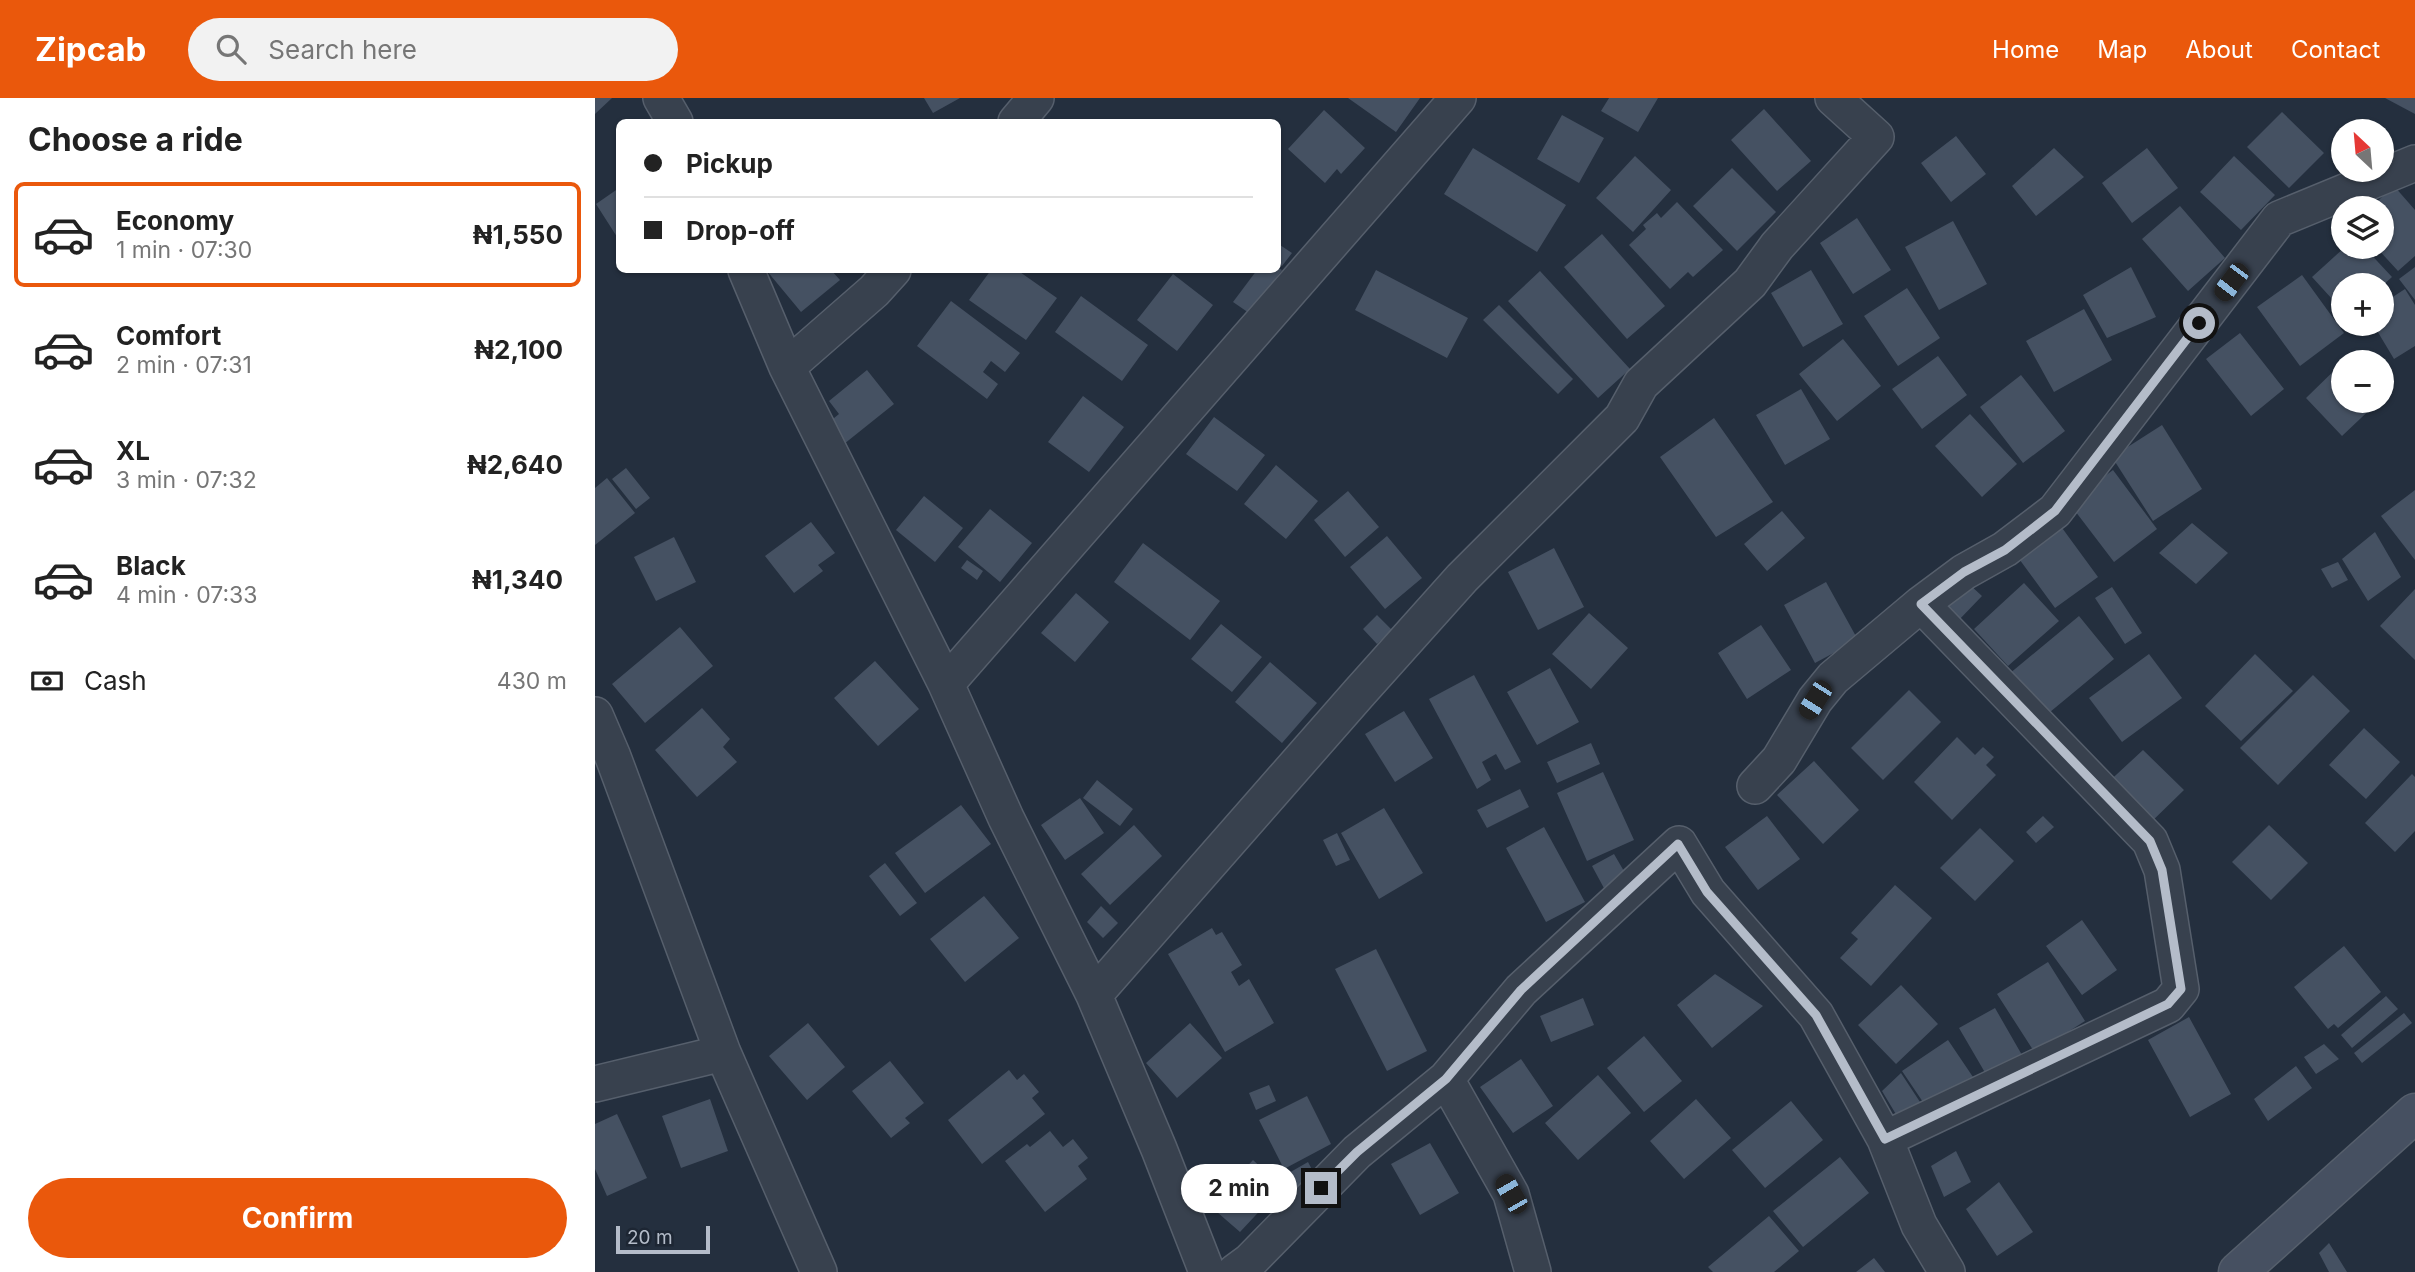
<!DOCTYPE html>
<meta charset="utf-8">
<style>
body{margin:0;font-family:Inter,sans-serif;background:#f2f2f2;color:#222;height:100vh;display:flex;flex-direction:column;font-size:26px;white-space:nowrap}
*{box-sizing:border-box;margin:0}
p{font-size:23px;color:#767676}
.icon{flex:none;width:38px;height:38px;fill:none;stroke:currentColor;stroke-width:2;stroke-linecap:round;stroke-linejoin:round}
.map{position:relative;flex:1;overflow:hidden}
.sheet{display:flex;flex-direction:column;background:#fff;width:595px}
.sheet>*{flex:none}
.guide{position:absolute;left:21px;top:21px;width:665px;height:154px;border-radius:10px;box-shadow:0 2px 5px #0004;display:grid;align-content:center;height:154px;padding:0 28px;background:#fff}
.needle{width:46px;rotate:334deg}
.buttons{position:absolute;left:1736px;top:21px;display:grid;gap:14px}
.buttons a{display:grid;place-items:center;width:63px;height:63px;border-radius:50%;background:#fff;box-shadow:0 2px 5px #0004;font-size:35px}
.scale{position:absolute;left:21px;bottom:18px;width:94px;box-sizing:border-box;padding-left:7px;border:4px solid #b4bcc9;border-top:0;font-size:19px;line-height:24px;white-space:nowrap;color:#b4bcc9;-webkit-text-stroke:5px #1d2633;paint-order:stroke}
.end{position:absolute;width:32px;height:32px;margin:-16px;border:9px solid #b4bcc9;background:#111;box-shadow:0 0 0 4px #111}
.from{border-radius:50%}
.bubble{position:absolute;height:49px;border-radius:24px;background:#fff;box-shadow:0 2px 5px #0004;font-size:23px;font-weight:700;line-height:49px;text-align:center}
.car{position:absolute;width:21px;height:42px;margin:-21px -10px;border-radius:9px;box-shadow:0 0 5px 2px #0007;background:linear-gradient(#222 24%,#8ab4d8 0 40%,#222 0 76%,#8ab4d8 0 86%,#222 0)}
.guide b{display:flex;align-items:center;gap:24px;height:66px;font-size:26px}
.guide b+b{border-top:2px solid #e0e0e0}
.guide i{width:18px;height:18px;background:#222}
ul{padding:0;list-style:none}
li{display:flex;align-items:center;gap:21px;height:105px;margin:0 14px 10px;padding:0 14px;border:4px solid transparent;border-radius:10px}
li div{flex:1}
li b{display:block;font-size:26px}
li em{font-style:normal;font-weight:700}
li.selected{border-color:#ea580c}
li>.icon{width:63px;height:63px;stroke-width:1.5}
h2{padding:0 28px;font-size:32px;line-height:84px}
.pay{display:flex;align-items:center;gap:18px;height:77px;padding:0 28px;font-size:26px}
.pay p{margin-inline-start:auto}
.button{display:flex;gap:14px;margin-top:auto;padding:14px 28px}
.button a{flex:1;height:80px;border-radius:42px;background:#ea580c;color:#fff;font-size:28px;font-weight:700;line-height:80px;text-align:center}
header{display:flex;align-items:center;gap:42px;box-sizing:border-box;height:98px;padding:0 35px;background:#ea580c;color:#fff}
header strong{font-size:33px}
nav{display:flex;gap:38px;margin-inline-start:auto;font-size:24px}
.search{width:490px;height:63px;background:#f2f2f2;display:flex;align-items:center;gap:18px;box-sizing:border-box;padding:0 24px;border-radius:38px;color:#767676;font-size:26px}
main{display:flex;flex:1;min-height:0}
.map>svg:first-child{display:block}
</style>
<header>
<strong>Zipcab</strong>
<div class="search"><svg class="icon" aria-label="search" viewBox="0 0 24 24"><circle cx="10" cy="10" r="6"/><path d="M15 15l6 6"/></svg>Search here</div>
<nav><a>Home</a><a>Map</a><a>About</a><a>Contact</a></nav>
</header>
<main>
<section class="sheet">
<h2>Choose a ride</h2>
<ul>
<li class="selected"><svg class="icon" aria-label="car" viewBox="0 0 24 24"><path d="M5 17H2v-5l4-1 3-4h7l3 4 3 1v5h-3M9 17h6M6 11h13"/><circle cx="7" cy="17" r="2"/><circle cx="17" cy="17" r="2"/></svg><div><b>Economy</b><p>1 min · 07:30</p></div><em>₦1,550</em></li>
<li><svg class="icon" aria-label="car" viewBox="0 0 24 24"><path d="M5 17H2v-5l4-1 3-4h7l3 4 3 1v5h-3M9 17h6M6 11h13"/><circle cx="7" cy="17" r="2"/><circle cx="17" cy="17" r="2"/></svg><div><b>Comfort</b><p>2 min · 07:31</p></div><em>₦2,100</em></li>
<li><svg class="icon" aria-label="car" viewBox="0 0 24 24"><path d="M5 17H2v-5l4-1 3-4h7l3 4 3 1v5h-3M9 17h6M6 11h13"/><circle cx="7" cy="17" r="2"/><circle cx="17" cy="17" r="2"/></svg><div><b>XL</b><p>3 min · 07:32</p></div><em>₦2,640</em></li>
<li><svg class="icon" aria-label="car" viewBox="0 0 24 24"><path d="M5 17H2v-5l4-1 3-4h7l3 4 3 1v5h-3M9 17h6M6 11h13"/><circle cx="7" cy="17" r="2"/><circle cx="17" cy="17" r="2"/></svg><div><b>Black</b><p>4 min · 07:33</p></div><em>₦1,340</em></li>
</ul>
<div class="pay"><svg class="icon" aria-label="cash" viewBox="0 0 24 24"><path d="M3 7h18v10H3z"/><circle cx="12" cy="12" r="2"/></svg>Cash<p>430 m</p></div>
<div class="button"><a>Confirm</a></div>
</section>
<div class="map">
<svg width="1820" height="1174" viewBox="0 0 1820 1174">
<rect width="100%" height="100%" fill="#242f3e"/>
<path fill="#455162" d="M0,0H17L0,16Z
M329,0H365L338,15Z
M753,0H825L801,34Z
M1014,0H1063L1043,34L1006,13Z
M1790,0H1820V16Z
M1169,11L1216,63L1182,93L1136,42Z
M729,12L770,50L746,76L742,71L730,85L693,51Z
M1687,14L1729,55L1694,90L1652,49Z
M967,17L1009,40L984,85L942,61Z
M1361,38L1391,76L1356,104L1326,65Z
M878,50L971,107L942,154L849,96Z
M1459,50L1489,79L1441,118L1417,88Z
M1552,50L1583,90L1537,125L1507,85Z
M1040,58L1076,92L1038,134L1001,100Z
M1639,58L1680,97L1646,132L1605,94Z
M1137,70L1181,114L1142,153L1098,108Z
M1799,88L1820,112V158L1803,173L1781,149H1787V110H1775Z
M24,90V142L1,106Z
M1082,104L1128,152L1098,179L1093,174L1075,191L1034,147L1051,131L1048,127L1062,115L1066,120Z
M1585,108L1630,160L1593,193L1547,141Z
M1262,120L1296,172L1258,196L1225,145Z
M1358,123L1392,186L1344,212L1310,149Z
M1007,136L1070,208L1032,241L969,169Z
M682,145L697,155L687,168L682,165Z
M1750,149H1769L1797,179L1788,187H1748V213L1717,179Z
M682,169L687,172L654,215L638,204L662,172H682Z
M1536,169L1561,219L1512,240L1488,197Z
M1820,169V202L1804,181Z
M174,172H236L245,182L206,214L172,173Z
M396,172H422L462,200L431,242L374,202Z
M781,172L873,220L852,260L760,212Z
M1216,172L1248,226L1208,249L1176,195Z
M945,173L1035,271L1003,300L913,203Z
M578,176L618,207L582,253L542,222Z
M1707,177L1749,235L1705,268L1662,209Z
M1312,190L1345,240L1303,268L1269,218Z
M1810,191L1820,207V248L1799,261L1778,226H1787V206Z
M486,198L553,247L527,283L460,234Z
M356,203L425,255L410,274L396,263L388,274L403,286L392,301L322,248Z
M904,207L978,281L963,296L888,222Z
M1489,211L1517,262L1459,294L1431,243Z
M1645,235L1689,291L1656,318L1611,261Z
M1248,241L1286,288L1242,323L1204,276Z
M1343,258L1372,297L1327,331L1297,291Z
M1752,260L1756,264H1748V303H1784L1747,338L1711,300Z
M272,272L299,306L249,346L233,325L244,316L234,303Z
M1426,277L1470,333L1428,365L1385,309Z
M1206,291L1235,341L1190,367L1161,317Z
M488,298L529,329L494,374L453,344Z
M1375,316L1422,366L1387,399L1340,348Z
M619,319L670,357L642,393L591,356Z
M1119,320L1178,404L1121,439L1065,359Z
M1567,327L1607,391L1558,423L1517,359Z
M681,367L723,403L691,441L649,406Z
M31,370L55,400L41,411L17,381Z
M1518,372L1562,431L1519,464L1474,405Z
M12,380L40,415L0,447V390Z
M1820,392V462L1786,418Z
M753,393L784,429L750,459L719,422Z
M329,398L368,430L340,464L301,432Z
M395,411L437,445L405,484L363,449Z
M1187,413L1210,440L1172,473L1149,446Z
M1462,423L1503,479L1460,510L1419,454Z
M216,424L240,455L223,467L228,473L199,495L170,458Z
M1597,425L1633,455L1601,486L1564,455Z
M1780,434L1806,479L1773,503L1747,461Z
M792,438L827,480L790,511L755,469Z
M79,439L101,484L61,503L39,459Z
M548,445L625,503L595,542L519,484Z
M959,450L989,509L943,532L913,474Z
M372,462L388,473L382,482L366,470Z
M1743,464L1753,482L1737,490L1726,471Z
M1231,484L1263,542L1220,565L1189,507Z
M1429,485L1464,523L1413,568L1379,531Z
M1375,487L1387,498L1362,524L1350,512Z
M1517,489L1547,535L1530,546L1500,500Z
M1820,491V562L1785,528Z
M481,495L514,524L480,564L446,535Z
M994,515L1033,550L996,591L957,556Z
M782,517L797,532L782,546L768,531Z
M1484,518L1519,561L1449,619L1414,576Z
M626,526L667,559L637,594L596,561Z
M1166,527L1196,572L1152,601L1123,555Z
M85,529L118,568L50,625L17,586Z
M1554,556L1587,600L1527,644L1494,600Z
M1660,556L1698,593L1646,643L1610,608Z
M280,563L324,611L283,648L239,600Z
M675,564L722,605L687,645L640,604Z
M955,570L984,624L942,647L912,594Z
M879,577L926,664L910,672L901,656L887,664L896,682L882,691L834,601Z
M1718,577L1755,613L1683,687L1645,650Z
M1314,592L1346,624L1288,682L1256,650Z
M107,610L135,641L128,649L142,664L102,699L60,652Z
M809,613L838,660L800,684L770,636Z
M1769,630L1805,664L1771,701L1734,667Z
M1362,639L1380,657L1388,649L1399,659L1391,667L1401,677L1357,722L1319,684Z
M996,645L1005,666L962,685L952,664Z
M1548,652L1589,692L1550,730L1508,689Z
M1219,663L1264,712L1228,746L1182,697Z
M1008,674L1039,742L992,763L962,695Z
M1817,676L1820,679V733L1800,754L1770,725Z
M502,682L538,711L525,728L488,700Z
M925,691L934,709L892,730L882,712Z
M485,700L509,735L470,762L446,727Z
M366,707L396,746L330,795L300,755Z
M789,710L828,775L784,801L746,735Z
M1172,718L1205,761L1163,792L1130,749Z
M1448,718L1459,729L1441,745L1431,734Z
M539,727L567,758L515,807L486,776Z
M1674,727L1713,765L1676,802L1637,764Z
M949,729L990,804L951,824L911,750Z
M1385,730L1419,763L1380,803L1345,770Z
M742,735L755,762L741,768L728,742Z
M1019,756L1033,780L1010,792L997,768Z
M290,765L322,805L305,818L274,778Z
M1300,787L1337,820L1276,888L1245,860L1263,841L1256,835Z
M389,798L424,840L370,884L335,841Z
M506,808L523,825L508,840L492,824Z
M1487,822L1522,872L1487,897L1451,848Z
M617,830L621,837L627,834L647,867L636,874L644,888L654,881L679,925L630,954L573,856Z
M1749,848L1786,894L1743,930L1739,926L1733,931L1699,889Z
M781,851L832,953L792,973L740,871Z
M1453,864L1490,923L1440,955L1402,896Z
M1120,876L1168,908L1117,950L1082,907Z
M1306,887L1343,926L1301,966L1263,927Z
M1791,898L1803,911L1757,950L1746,937Z
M988,900L999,927L956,944L945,918Z
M1400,910L1427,957L1392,978L1364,930Z
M1809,915L1817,925L1767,965L1759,955Z
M1594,919L1636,996L1595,1019L1553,942Z
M213,925L250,969L212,1002L174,958Z
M595,925L627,960L582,1000L551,965Z
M1049,938L1087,983L1049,1014L1012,970Z
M1353,942L1378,979L1332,1010L1307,973Z
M1729,946L1744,961L1721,976L1709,959Z
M926,961L958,1008L918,1035L885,989Z
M295,963L329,1005L310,1020L315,1025L296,1040L257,993Z
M1701,968L1717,990L1673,1023L1659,1001Z
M414,972L422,982L429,976L444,994L437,1000L450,1016L387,1066L353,1022Z
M1306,975L1325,1004L1302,1018L1287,993Z
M1003,977L1036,1015L983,1062L950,1025Z
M674,987L681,1003L661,1012L654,995Z
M712,998L736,1046L689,1071L664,1022Z
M115,1001L133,1053L86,1070L67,1018Z
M1101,1001L1136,1040L1089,1081L1055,1043Z
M1196,1003L1228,1042L1170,1090L1137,1052Z
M22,1016L52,1080L12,1098L0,1071V1026Z
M455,1033L468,1049L478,1041L493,1060L483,1068L492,1081L450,1114L410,1063L432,1046L435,1049Z
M835,1045L864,1095L825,1117L796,1066Z
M1361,1053L1376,1084L1349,1099L1336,1068Z
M1245,1059L1274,1095L1208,1149L1178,1113Z
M658,1062L687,1089L645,1134L615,1108Z
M713,1064L723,1083L702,1095L692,1076Z
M1404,1084L1438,1134L1402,1158L1371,1111Z
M1174,1118L1204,1153L1179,1174H1118L1113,1169Z
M1734,1145L1752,1174H1734L1724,1155Z
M1279,1160L1290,1174H1261Z"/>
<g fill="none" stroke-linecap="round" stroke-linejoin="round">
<defs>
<path id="street" d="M66,0L80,24
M421,24L441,0
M151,172L192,269L351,586L411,720L499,897L564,1051L612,1174
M192,269L279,193L298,172
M351,586C521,390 693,196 863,0
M0,617L18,659L128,955L224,1174
M1160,688L1184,662L1220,602L1238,580L1326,506L1369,474L1410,451L1460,413L1684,121L1820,65
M499,897L764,595L867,480L1027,320L1046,286L1155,185L1182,148L1281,39L1238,0
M851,981L916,1096L938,1174
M0,986L128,955
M1290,1041L1573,907L1586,891L1567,772L1555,743L1326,506
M640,1174L655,1163L762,1054L851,981L926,892L1084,746L1113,794L1221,917L1290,1041L1324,1127L1352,1174"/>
<path id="secondary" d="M1643,1174L1820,1015"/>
</defs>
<use href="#street" stroke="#565f6c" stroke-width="38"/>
<use href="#secondary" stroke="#565f6c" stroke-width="41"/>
<use href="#street" stroke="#38414e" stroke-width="35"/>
<use href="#secondary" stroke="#465061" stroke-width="38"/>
</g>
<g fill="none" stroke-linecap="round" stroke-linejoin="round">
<path stroke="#b4bcc9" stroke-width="9" d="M726,1090L762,1054L851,981L926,892L1083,746L1112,794L1221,917L1290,1041L1573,906L1586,891L1567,772L1555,743L1326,506L1369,474L1410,452L1460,413L1604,225"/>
</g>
</svg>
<div class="buttons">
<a><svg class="needle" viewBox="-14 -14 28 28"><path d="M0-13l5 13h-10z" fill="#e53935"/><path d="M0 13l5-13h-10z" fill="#767676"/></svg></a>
<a><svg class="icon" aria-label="layers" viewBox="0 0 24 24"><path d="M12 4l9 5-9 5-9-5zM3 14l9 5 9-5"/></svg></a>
<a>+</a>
<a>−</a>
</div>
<div class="scale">20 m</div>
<i class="end from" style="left:1604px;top:225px"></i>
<i class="end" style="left:726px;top:1090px"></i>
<div class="bubble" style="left:586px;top:1066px;width:116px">2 min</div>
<i class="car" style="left:1636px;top:184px;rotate:217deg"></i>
<i class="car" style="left:1220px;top:602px;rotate:212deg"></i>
<i class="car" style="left:916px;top:1096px;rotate:330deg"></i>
<div class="guide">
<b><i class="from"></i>Pickup</b>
<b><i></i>Drop-off</b>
</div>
</div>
</main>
